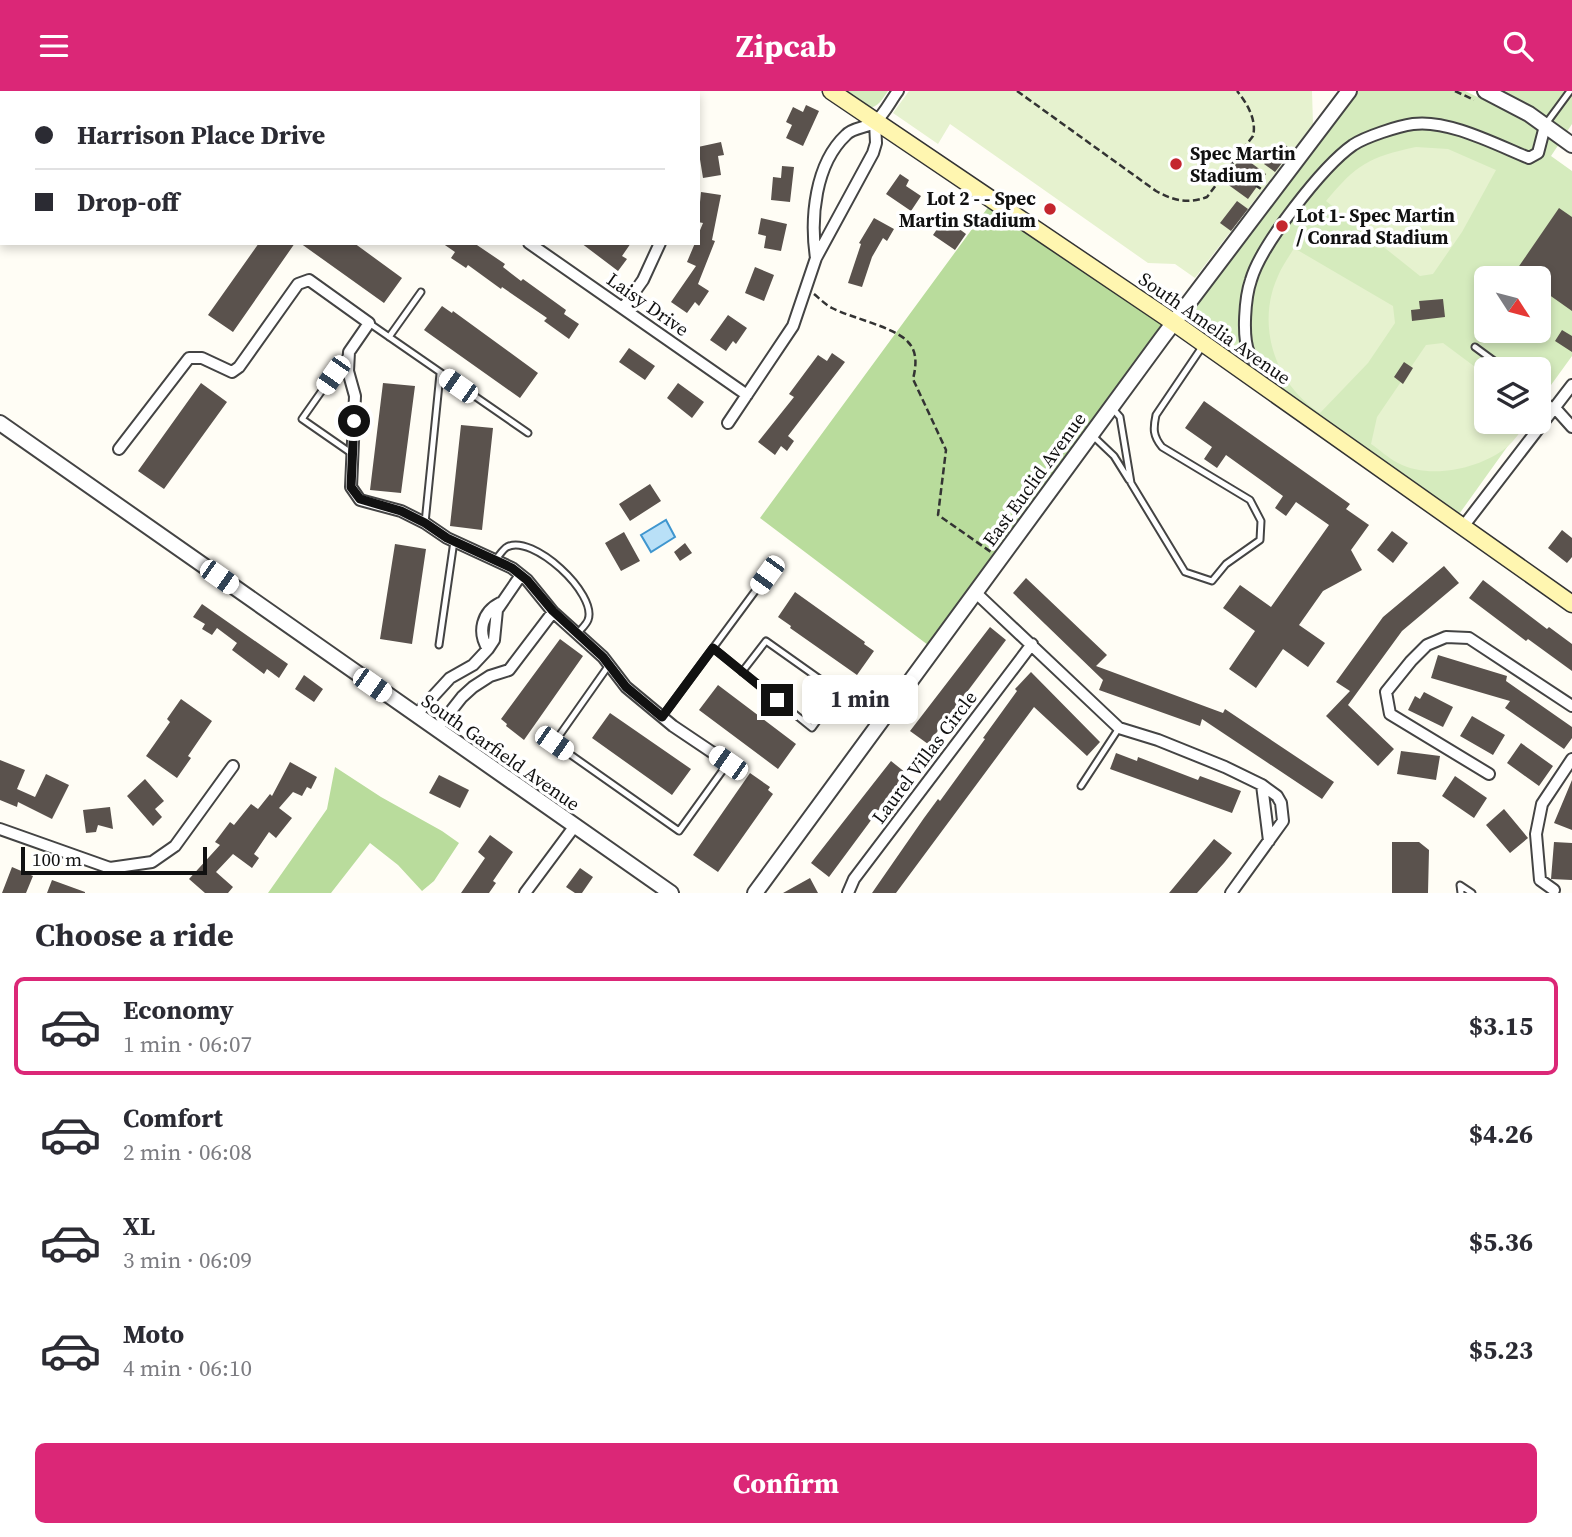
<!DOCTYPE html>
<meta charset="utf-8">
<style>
body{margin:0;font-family:"Source Serif 4",serif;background:#f2f2f3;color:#2b2b33;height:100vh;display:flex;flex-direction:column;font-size:26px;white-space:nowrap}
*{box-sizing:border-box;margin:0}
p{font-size:23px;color:#7c7c81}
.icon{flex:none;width:38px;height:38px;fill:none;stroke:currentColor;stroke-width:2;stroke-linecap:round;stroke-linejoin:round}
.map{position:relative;height:802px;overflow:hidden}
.sheet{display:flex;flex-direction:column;background:#fff;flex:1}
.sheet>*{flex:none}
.top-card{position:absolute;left:0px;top:0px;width:700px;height:154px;box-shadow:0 4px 10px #0003;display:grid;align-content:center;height:154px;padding:0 35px;background:#fff}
.needle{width:46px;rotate:126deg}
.controls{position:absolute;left:1474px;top:175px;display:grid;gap:14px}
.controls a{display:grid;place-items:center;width:77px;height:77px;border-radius:10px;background:#fff;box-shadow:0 4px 10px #0003;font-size:35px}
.scale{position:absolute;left:21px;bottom:18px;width:186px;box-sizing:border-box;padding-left:7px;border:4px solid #111;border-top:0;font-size:19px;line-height:24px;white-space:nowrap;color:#111;-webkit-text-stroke:5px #fff;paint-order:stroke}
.end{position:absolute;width:32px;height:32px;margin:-16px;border:9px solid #111;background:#fff;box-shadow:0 0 0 4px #fff}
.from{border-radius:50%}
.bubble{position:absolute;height:49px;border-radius:10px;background:#fff;box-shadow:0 4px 10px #0003;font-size:23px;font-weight:700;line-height:49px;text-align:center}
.car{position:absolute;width:21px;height:42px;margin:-21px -10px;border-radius:9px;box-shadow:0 0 5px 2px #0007;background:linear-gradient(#fff 24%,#345 0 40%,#fff 0 76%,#345 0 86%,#fff 0)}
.top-card b{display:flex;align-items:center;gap:24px;height:66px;font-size:26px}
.top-card b+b{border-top:2px solid #e1e1e2}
.top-card i{width:18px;height:18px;background:#2b2b33}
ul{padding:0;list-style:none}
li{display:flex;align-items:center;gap:21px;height:98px;margin:0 14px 10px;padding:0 21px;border:4px solid transparent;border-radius:10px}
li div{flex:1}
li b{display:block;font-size:26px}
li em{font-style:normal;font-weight:700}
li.current{border-color:#db2777}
li>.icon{width:63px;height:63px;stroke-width:1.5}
h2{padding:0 35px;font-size:32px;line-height:84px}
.button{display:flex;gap:14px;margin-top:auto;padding:14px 35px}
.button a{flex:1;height:80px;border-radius:10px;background:#db2777;color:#fff;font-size:28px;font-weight:700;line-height:80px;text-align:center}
header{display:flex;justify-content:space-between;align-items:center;height:91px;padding:0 35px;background:#db2777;color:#fff;font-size:32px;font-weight:700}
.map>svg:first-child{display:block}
</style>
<header><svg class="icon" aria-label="menu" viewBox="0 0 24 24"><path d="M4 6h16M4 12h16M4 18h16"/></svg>Zipcab<svg class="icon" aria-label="search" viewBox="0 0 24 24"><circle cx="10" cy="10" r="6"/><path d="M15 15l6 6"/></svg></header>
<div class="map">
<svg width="1572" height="802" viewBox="0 0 1572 802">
<rect width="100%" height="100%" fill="#fffdf5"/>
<path fill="#d5ebbd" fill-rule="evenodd" d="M843,0H888C883,7 878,17 868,17Z
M1358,0H1465L1526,29L1559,53L1551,65L1572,80V265L1538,312V278H1486V331H1525L1457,426L1182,231ZM1486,187H1538V240H1486Z
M1499,0H1572V33L1566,42Z"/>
<path fill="#b9dc9c" d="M989,115L1163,233L928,554L760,427Z
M335,676L381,706L442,740L459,752L434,790L422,800L398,774L370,752L331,802H268L327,718Z"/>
<path fill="#e6f2cf" d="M909,0H1312L1313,33L1195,187L1175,173L1148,172L950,33L938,53L893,22Z
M1416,56L1448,58L1496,79L1462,141L1433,183L1420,185L1326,110C1357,73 1369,66 1416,56Z
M1294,157L1393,215L1395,232L1368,272L1320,322C1276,294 1255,235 1278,185C1282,175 1289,166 1294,157Z
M1443,252L1486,284V331H1527C1521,340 1515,349 1507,356C1480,378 1430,389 1398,372C1388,367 1380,359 1371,353L1377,326L1426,254Z"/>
<path fill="#b9e0f7" stroke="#3f96cf" stroke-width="2" d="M666,429L675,446L651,461L641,444Z"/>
<path fill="#5a524d" d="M806,14L819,20L803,55L786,47L792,34L786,31L793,16L803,21Z
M721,51L724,64L718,65L721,84L703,87L698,56Z
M1281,51L1292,59L1275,81L1264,73Z
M1242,65L1266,83L1248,108L1223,90Z
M782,75L794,76L790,111L771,109L773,86L781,87Z
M900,83L909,89L906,95L921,105L911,120L886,103Z
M701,101L721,104L712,149L715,150L698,193L709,200L699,215L695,211L687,222L671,211L696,175L687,171L695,152H698V144L703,132L698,131Z
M1237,110L1248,118L1231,140L1220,132Z
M1559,117L1572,126V220L1538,196V187H1525L1515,181Z
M948,122L962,132L958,137L966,143L955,159L933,144Z
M761,127L787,133L781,160L764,157L766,145L758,143Z
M874,127L894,138L887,150L883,147L872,166L862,196L848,192L861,153L859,152Z
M259,152H295L233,241L208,224Z
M300,152H354L402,187L384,212Z
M442,152H474L505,173L503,176L521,190L523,188L566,219L564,223L579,233L569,248L544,230L547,227L502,196L501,198L468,174L466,177L451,167L455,161Z
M581,152H631L622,165L627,168L618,180Z
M755,176L774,184L764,210L745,202Z
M1443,208L1445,226L1412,230L1411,219L1420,218L1419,210Z
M442,215L452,222L453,220L538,282L520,307L424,239Z
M728,224L747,237L736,253L733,250L726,260L710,249Z
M1562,239L1572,245V261L1555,250Z
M629,257L655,275L645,289L619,271Z
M832,262L845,271L788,345L794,350L787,360L781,355L775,364L758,351L794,306L789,303L818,264L827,270Z
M1404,271L1413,277L1403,293L1394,286Z
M201,292L227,311L164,398L138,380Z
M383,292L415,295L401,402L370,399Z
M678,292L704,311L692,327L667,307Z
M1204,310L1350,413L1346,418L1369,434L1351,459L1362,479L1323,500L1299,534L1325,552L1308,576L1283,558L1256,597L1229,578L1255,540L1223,517L1240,494L1271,516L1329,434L1296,411L1286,425L1275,417L1283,405L1226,364L1217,377L1204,368L1212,356L1185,337Z
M461,334L493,337L482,439L450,435Z
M650,393L661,410L630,430L619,413Z
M1562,439L1572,447V466L1567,472L1548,457Z
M1392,440L1408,452L1393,472L1377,459Z
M624,441L640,470L621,480L605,452Z
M685,452L692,462L680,470L674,461Z
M395,453L426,458L412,553L380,548Z
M1444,475L1459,492L1402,540L1348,614L1394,658L1378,675L1326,625L1350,600L1336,591L1383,526Z
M1026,487L1107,564L1096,575L1223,622L1225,618L1334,691L1322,708L1202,628L1200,635L1099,599L1103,589L1013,502Z
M1483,489L1547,538L1549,536L1572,553V580L1528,548L1526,550L1469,507Z
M795,501L865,551L864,553L874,560L857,584L790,537L791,535L778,526Z
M202,513L288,573L279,587L267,578L264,583L232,559L237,552L217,537L212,544L202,538L205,533L193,526Z
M990,536L1006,549L928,653L910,640Z
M560,548L583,565L524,649L506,635L507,633L501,628Z
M1438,564L1507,585L1506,590L1572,636V647L1564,658L1505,617L1510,610L1431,587Z
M1031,581L1100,651L1087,665L1034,616L896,802H872L924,727L938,708L940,710L985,648L983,647L1017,600L1015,598Z
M304,584L323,598L314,611L295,598Z
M718,594L796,653L778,678L699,619Z
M1424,601L1453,616L1443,636L1408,619L1415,605L1420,608Z
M181,608L212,630L188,665L191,667L177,687L146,665L170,631L167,628Z
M610,622L691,678L672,704L592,647Z
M1472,625L1505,644L1493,664L1460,645Z
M1521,652L1553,675L1539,695L1507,672Z
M1401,660L1440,665L1436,689L1397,683Z
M1116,662L1137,670L1138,666L1198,689L1200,685L1241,700L1232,722L1110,678Z
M0,669L25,679L17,698L35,706L46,683L69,694L52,728L18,711L17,716L0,709Z
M891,670L906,682L829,786L811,772Z
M290,671L317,686L311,698L307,696L302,705L293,701L279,717L292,727L276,747L269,741L254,763L259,767L252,777L233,763L216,781L233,796L228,802H205L189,788L220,754L215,751L230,731L234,734L251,713L258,718L270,703L272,705Z
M750,682L770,696L768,699L773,703L718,781L693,764Z
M439,684L469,699L460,717L429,702Z
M1455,685L1487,707L1474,727L1442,705Z
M145,688L164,710L155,718L162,726L153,735L127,705Z
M1572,689V739L1554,732Z
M110,716L113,738L98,734L96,741L86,742L83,719Z
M1504,718L1528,747L1510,762L1486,734Z
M490,744L513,761L493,790L496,792L489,802H461L485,767L478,761Z
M1214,748L1232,762L1224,772L1197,802H1169Z
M1392,751H1419L1429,759L1428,802H1392Z
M1554,751L1572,752V789L1551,788Z
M12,776L33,785L26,802H2Z
M580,777L593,786L582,802H575L566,796Z
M810,787L818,802H783Z
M52,789L85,801V802H47Z"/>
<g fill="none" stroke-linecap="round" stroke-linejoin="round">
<defs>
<path id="service" d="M1545,34L1570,0
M369,232L528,342
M389,246L421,201
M1475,256L1505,278
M347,264L302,328L351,362
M1538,304L1555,317
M1113,318L1120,326L1131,392L1185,481L1212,490L1226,473L1260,449L1261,430L1250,409L1162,356C1153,345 1153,338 1156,324L1202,256
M1093,345L1114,365L1129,389
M425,432L440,283
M496,468C499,465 503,458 507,456C532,442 598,503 588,529C586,534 581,538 578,542
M439,554L454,450
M713,557L812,637L838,601L766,550L742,581
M609,574L554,652L679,740L728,672
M662,626L767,484
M1081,695L1119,637
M1461,802L1460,794L1472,802"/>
<path id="minor" d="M307,0L309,2
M567,0L569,2
M875,31L876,52L873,62L816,167C810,127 815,73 846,44C853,36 867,37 875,31C884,24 891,9 898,0
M529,152L747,304
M623,217L643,189L660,152
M1265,277C1260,273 1252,268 1249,262C1242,246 1245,206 1251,189C1261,154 1323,75 1353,54C1365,46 1398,35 1413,33C1448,28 1497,54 1529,67L1538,62L1545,35
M1555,317L1572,336
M728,332L793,235L816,167
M119,358L189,267H202L232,281L239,276L298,193L309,189L369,232L349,261L348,280L355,305L351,396L360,409L401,420L425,432L447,447L512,477L527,489L553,521L603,566L626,596L673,635L728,672
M1462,437L1572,294
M975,501L1119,637L1158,649L1225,676L1262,694L1277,705L1281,712L1283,730L1231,802
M488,558C477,541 482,521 500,512
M416,624L450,587L473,574L488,558L494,549L497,519L521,484
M436,639L462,606L473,596L490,585L509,579L553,521
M1489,683L1390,623L1386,601L1411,570L1427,554L1446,546L1469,547L1572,615
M1262,694L1269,750
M0,738L110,777L152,771L175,755L233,675
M1554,799L1540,789L1536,743L1542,713L1572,668
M525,802L574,736
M848,802L854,788L1032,553"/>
<path id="tertiary" d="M1485,0L1529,23L1572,54
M0,332L671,802
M755,802L1162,247L1349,0"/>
<path id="secondary" d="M831,0L1173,231L1572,513"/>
</defs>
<use href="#service" stroke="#444" stroke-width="9"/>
<use href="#minor" stroke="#444" stroke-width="14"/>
<use href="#tertiary" stroke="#444" stroke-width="18"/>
<use href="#secondary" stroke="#333" stroke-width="19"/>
<path stroke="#333" stroke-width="2.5" stroke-dasharray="7 3.5" stroke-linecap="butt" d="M1017,0L1156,100C1174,110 1188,113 1207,106L1253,45C1257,29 1247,12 1237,0
M1455,0L1474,9
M1229,76L1261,98
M814,203C820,208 826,214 832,217C851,227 895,236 908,251C918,261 916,276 913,288L946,359L938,424L991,461"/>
<use href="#service" stroke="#fff" stroke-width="5"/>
<use href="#minor" stroke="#fff" stroke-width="10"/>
<use href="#tertiary" stroke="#fff" stroke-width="14"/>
<use href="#secondary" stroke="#fff6b0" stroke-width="16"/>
</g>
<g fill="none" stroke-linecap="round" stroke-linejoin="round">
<path stroke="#111" stroke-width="9" d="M354,330L351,396L360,408L401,420L425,432L447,447L512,477L527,489L553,520L603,566L626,596L662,626L713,557L777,609"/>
</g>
<g fill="#c4262e" stroke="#fff" stroke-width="2.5">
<circle cx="1176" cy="73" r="7"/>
<circle cx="1050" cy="118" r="7"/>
<circle cx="1282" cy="135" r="7"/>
</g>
<g text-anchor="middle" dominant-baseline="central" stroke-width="7" stroke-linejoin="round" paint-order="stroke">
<g font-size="19" font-weight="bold" fill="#111" stroke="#fff" text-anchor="start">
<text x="1190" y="62">Spec Martin<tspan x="1190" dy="22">Stadium</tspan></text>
<text x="1036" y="107" text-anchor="end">Lot 2 - - Spec<tspan x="1036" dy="22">Martin Stadium</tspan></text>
<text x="1296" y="124">Lot 1- Spec Martin<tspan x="1296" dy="22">/ Conrad Stadium</tspan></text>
</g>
<g font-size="19" fill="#111" stroke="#fff">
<text transform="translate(648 213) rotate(35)">Laisy Drive</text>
<text transform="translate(1215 237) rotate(35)">South Amelia Avenue</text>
<text transform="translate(1034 388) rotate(-54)">East Euclid Avenue</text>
<text transform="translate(501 661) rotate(35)">South Garfield Avenue</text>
<text transform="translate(924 666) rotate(-53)">Laurel Villas Circle</text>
</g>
</g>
</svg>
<div class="controls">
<a><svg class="needle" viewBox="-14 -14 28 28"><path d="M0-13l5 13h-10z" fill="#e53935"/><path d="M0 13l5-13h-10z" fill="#7c7c81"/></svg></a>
<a><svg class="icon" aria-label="layers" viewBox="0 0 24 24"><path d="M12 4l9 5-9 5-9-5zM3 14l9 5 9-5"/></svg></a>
</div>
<div class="scale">100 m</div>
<i class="end from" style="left:354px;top:330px"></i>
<i class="end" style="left:777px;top:609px"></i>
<div class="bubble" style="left:802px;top:584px;width:116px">1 min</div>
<i class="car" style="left:333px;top:284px;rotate:215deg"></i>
<i class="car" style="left:458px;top:295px;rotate:305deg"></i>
<i class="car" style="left:767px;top:484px;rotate:216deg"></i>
<i class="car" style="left:219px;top:486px;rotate:125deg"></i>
<i class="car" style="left:372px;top:594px;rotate:125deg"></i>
<i class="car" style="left:554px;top:652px;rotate:125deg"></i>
<i class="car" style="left:728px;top:672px;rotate:305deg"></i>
<div class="top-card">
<b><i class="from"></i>Harrison Place Drive</b>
<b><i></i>Drop-off</b>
</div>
</div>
<section class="sheet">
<h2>Choose a ride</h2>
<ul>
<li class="current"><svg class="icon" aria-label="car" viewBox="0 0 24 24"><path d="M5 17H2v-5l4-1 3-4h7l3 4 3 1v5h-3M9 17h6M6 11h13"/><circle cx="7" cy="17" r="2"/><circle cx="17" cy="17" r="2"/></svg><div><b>Economy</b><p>1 min · 06:07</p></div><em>$3.15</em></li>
<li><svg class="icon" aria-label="car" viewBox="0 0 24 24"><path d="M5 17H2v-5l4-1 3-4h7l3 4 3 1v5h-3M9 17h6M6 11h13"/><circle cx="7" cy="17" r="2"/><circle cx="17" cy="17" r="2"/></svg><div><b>Comfort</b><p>2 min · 06:08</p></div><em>$4.26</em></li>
<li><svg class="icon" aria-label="car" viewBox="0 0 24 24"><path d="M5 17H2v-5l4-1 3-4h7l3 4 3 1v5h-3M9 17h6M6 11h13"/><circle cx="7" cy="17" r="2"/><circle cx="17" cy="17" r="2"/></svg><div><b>XL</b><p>3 min · 06:09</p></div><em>$5.36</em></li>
<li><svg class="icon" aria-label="car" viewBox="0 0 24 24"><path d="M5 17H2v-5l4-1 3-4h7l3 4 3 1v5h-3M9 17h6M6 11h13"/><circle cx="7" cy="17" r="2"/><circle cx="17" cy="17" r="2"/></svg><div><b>Moto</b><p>4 min · 06:10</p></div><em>$5.23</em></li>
</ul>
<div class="button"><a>Confirm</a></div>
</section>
